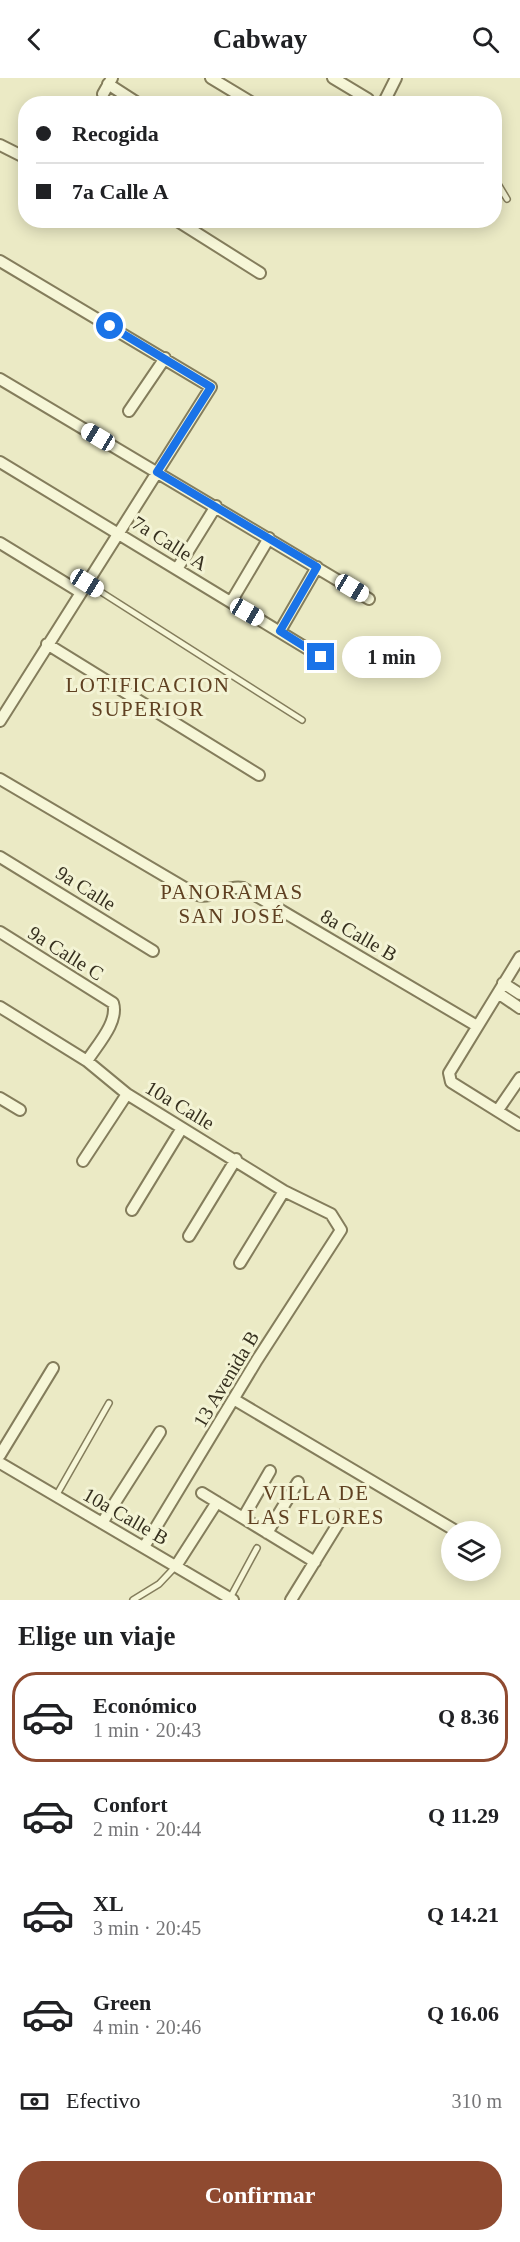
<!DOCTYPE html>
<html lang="es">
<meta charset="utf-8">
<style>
body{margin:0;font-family:Georgia,serif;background:#f6f6f6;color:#202124;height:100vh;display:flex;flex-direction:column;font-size:22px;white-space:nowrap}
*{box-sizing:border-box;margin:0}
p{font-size:20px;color:#757577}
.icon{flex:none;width:33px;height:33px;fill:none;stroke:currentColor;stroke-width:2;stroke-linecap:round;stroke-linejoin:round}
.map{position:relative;height:1522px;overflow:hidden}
.drawer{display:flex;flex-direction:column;background:#fff;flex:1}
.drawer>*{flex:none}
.top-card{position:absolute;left:18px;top:18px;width:484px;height:132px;border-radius:24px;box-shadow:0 3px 15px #0003;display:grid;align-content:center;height:132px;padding:0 18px;background:#fff}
.tools{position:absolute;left:441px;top:1443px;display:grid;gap:12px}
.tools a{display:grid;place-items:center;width:60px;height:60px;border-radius:50%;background:#fff;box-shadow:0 3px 15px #0003;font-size:30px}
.end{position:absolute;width:27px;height:27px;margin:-14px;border:8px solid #1a73e8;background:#fff;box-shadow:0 0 0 3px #fff}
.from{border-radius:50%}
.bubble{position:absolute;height:42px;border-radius:21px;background:#fff;box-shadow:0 3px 15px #0003;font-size:20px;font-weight:800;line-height:42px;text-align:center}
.car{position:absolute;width:18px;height:36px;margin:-18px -9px;border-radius:8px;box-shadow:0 0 4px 2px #0007;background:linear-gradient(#fff 24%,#345 0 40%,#fff 0 76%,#345 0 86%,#fff 0)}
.top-card b{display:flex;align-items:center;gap:21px;height:57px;font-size:22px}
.top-card b+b{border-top:2px solid #e0e0e0}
.top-card i{width:15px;height:15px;background:#202124}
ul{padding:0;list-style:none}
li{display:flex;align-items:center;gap:18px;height:90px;margin:0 12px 9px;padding:0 6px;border:3px solid transparent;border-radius:24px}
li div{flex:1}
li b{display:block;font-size:22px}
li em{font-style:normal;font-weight:800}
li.active{border-color:#8f4a30}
li>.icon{width:54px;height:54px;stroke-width:1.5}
h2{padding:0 18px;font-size:27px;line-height:72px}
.pay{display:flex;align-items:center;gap:15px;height:66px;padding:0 18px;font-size:22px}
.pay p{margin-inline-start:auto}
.primary-button{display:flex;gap:12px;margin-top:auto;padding:12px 18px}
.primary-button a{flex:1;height:69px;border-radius:24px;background:#8f4a30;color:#fff;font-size:24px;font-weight:800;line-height:69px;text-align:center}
header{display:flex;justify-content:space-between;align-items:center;height:78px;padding:0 18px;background:#fff;font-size:27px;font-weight:800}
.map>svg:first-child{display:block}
</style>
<header><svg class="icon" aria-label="back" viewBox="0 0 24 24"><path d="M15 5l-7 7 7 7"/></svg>Cabway<svg class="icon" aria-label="search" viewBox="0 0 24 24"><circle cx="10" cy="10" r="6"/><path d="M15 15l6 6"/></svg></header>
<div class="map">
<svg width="520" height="1522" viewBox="0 0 520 1522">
<rect width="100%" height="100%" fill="#ebeac5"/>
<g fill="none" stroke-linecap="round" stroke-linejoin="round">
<defs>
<path id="service" d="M495,101L507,121
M87,505L302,642
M56,1418L109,1325
M230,1520L257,1470
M133,1522L159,1506L176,1488"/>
<path id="minor" d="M211,0L254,26
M333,0L368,21
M108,6L139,26
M103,16L112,0
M383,26L396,0
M0,67L26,80
M176,142L260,195
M0,183L211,309L0,643
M0,301L369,521
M129,333L165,280
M0,384L321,579
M0,465L80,514
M177,491L216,428
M231,524L269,460
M280,553L317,489
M47,566L259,697
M0,701L197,817C214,821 226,807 243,810L477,948
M0,779L153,873
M0,854L113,925C119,944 97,967 87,983
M520,879L449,995L451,1004L520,1047
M503,905L520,916
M498,915L520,930
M0,929L87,983L127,1016L284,1113L331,1136L341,1152L257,1282L144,1469
M0,1020L20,1032
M498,1032L520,1000
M83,1083L127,1016
M132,1132L182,1050
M189,1158L236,1081
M240,1185L284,1113
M235,1322L456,1453
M0,1377L53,1290
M0,1385L233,1522
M202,1415L315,1484
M243,1440L270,1393
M102,1445L160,1354
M267,1455L298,1404
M176,1488L217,1424
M291,1522L344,1436"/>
</defs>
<use href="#service" stroke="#847d5c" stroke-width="8"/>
<use href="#minor" stroke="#847d5c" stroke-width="14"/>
<use href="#service" stroke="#f6f6d7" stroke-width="5"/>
<use href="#minor" stroke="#f6f6d7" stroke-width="10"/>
</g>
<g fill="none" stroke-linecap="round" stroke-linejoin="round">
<path stroke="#1a73e8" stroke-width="8" d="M110,248L211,309L157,394L317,489L280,553L321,579"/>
</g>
<g text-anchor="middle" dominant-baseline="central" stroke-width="6" stroke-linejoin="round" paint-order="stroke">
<g font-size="20" fill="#36301f" stroke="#f3f3d4">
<text transform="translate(170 465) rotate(32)">7a Calle A</text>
<text transform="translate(86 810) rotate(32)">9a Calle</text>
<text transform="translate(359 857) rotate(30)">8a Calle B</text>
<text transform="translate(66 875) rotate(32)">9a Calle C</text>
<text transform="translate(180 1027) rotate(31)">10a Calle</text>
<text transform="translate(226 1301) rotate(-59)">13 Avenida B</text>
<text transform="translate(126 1438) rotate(30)">10a Calle B</text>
</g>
<g font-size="21" letter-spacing="1.5" fill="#5f4021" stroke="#f3f3d4">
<text x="148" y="607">LOTIFICACION<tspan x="148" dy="24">SUPERIOR</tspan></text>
<text x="232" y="814">PANORAMAS<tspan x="232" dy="24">SAN JOSÉ</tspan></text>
<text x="316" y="1415">VILLA DE<tspan x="316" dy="24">LAS FLORES</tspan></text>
</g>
</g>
</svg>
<div class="tools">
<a><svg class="icon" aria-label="layers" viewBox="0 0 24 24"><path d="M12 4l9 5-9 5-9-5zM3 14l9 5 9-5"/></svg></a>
</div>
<i class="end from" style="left:110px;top:248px"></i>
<i class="end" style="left:321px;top:579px"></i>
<div class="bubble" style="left:342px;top:558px;width:99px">1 min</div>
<i class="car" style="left:98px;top:359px;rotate:301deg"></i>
<i class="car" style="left:87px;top:505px;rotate:122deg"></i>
<i class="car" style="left:352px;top:510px;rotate:121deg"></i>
<i class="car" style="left:247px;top:534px;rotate:120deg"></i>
<div class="top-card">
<b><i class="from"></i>Recogida</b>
<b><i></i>7a Calle A</b>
</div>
</div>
<section class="drawer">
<h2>Elige un viaje</h2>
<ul>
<li class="active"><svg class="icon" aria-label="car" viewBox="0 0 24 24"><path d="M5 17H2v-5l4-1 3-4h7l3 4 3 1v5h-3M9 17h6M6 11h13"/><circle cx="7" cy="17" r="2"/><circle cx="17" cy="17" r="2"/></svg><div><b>Económico</b><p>1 min · 20:43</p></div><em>Q 8.36</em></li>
<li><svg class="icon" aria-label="car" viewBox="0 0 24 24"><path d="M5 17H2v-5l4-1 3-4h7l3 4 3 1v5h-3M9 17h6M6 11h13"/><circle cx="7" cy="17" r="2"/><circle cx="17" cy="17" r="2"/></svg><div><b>Confort</b><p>2 min · 20:44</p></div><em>Q 11.29</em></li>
<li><svg class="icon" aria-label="car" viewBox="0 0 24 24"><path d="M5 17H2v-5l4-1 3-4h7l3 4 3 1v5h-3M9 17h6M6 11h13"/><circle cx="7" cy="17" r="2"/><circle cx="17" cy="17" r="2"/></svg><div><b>XL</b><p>3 min · 20:45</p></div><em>Q 14.21</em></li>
<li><svg class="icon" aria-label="car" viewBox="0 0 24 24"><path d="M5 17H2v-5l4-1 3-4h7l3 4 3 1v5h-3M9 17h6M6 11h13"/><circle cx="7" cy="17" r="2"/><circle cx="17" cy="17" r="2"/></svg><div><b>Green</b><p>4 min · 20:46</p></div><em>Q 16.06</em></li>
</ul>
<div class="pay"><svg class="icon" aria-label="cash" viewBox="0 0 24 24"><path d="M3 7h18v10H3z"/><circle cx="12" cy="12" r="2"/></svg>Efectivo<p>310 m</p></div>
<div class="primary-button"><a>Confirmar</a></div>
</section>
